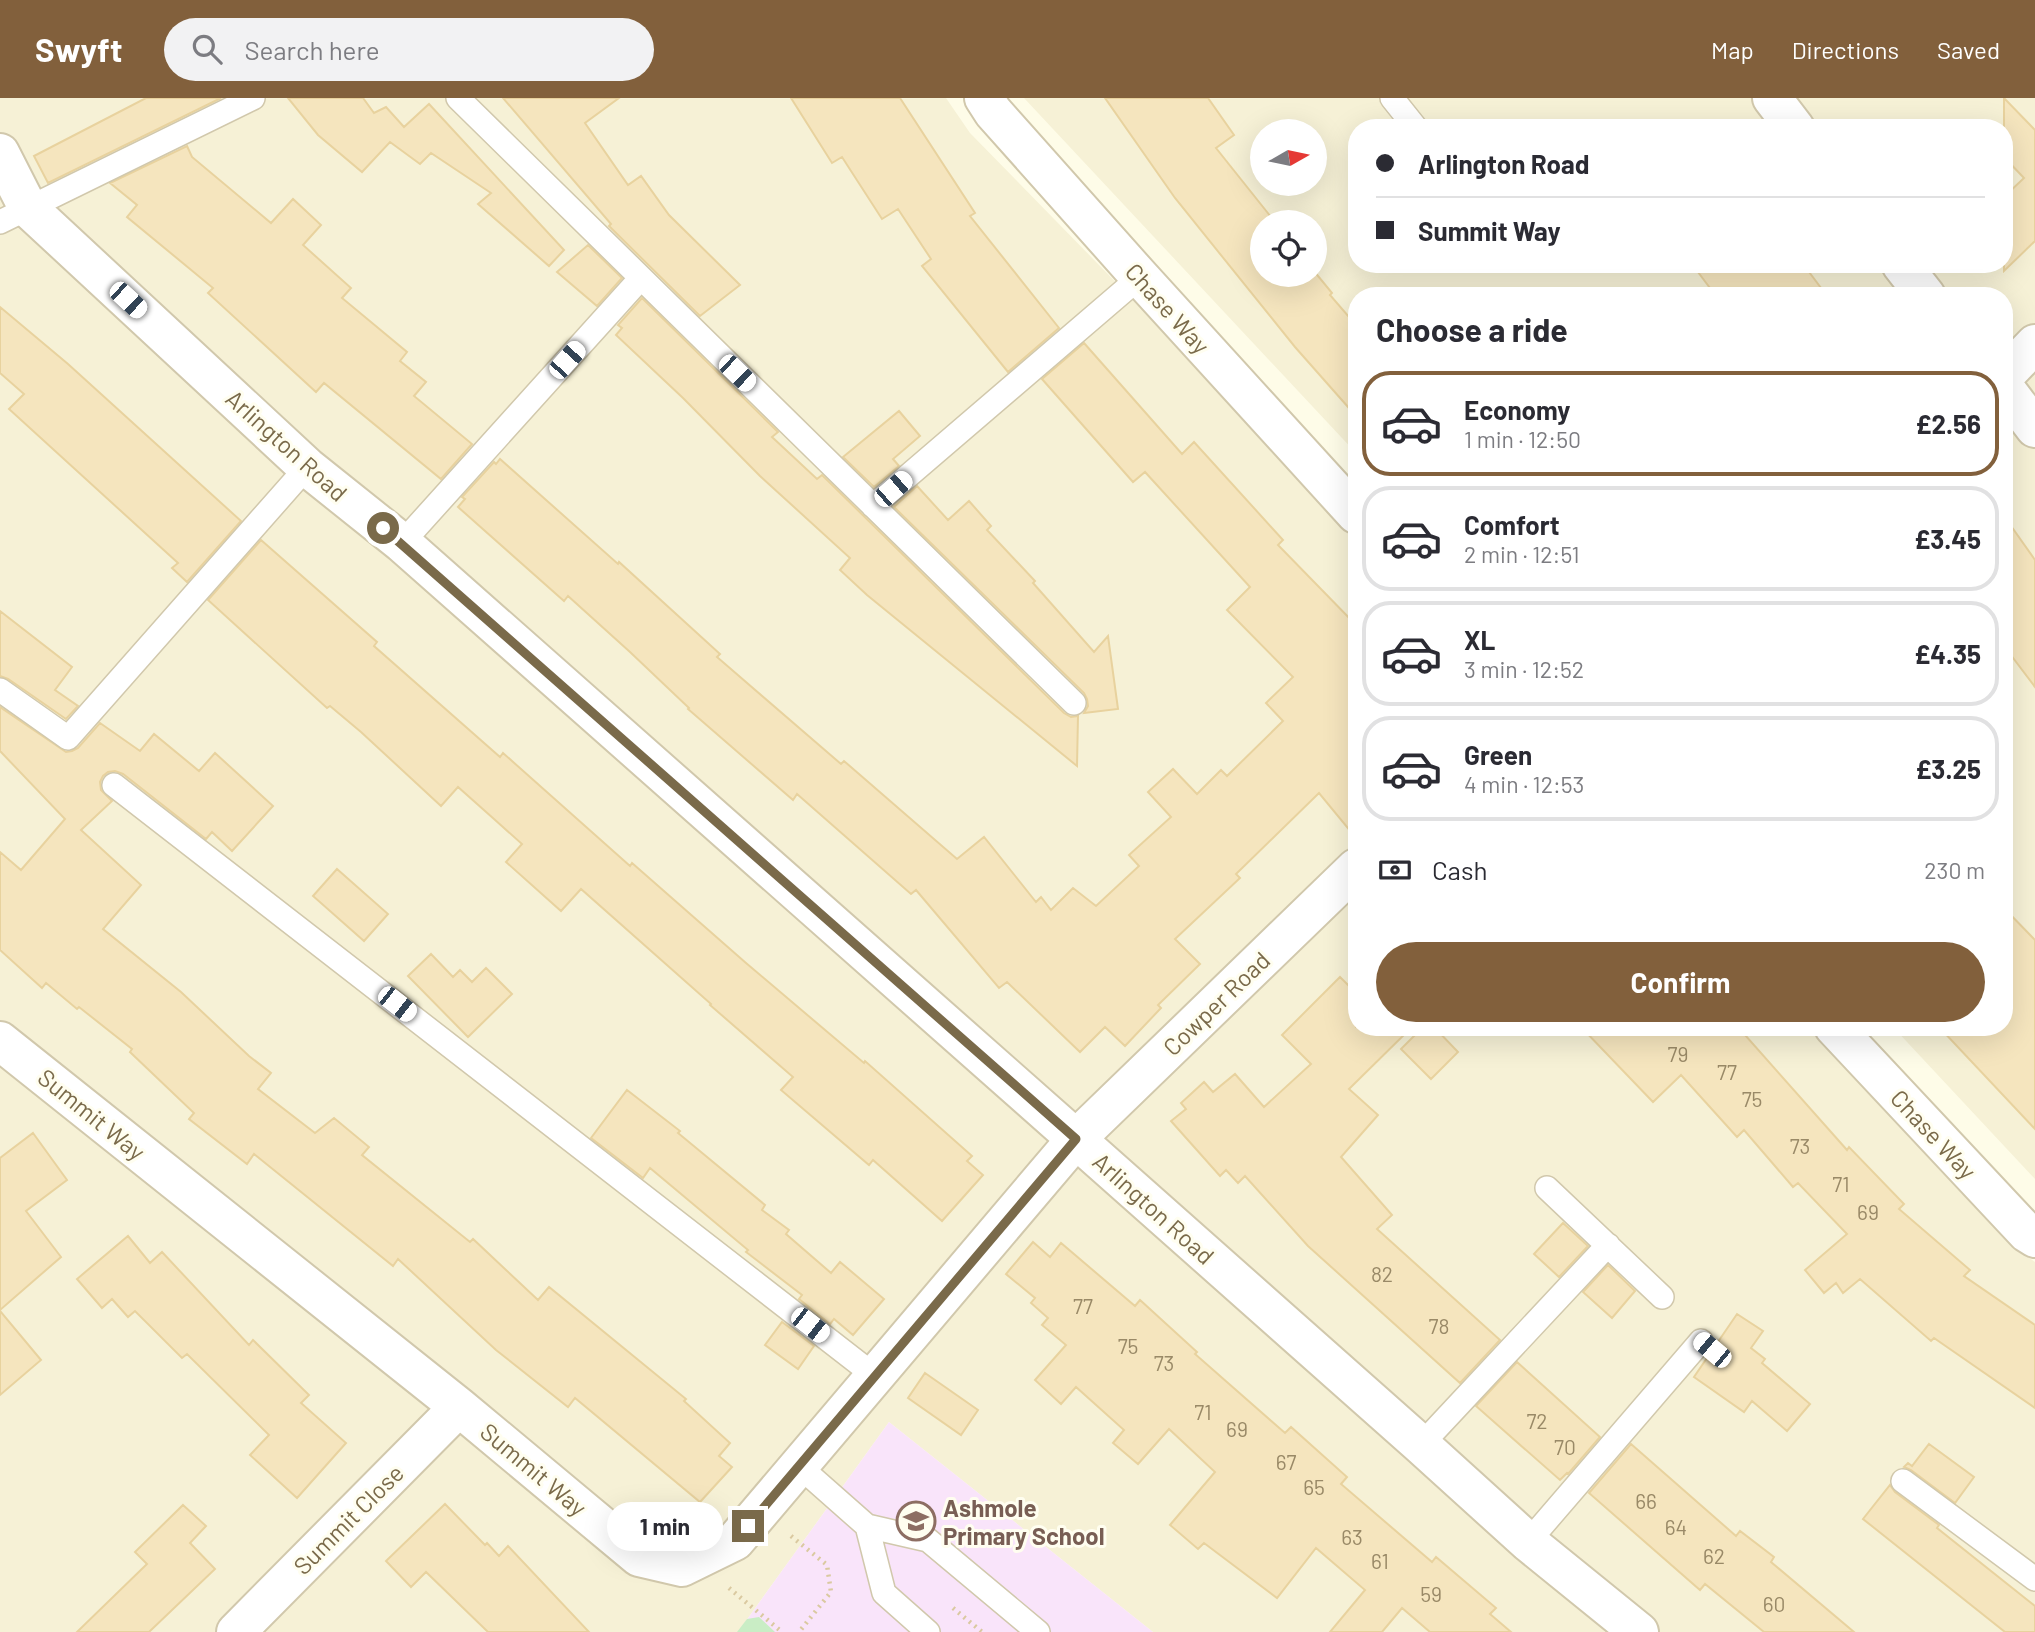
<!DOCTYPE html>
<meta charset="utf-8">
<style>
body{margin:0;font-family:Barlow,sans-serif;background:#f2f2f3;color:#2b2b33;height:100vh;display:flex;flex-direction:column;font-size:26px;white-space:nowrap}
*{box-sizing:border-box;margin:0}
p{font-size:23px;color:#7c7c81}
.icon{flex:none;width:38px;height:38px;fill:none;stroke:currentColor;stroke-width:2;stroke-linecap:round;stroke-linejoin:round}
.map{position:relative;flex:1;overflow:hidden}
.side{position:absolute;left:1348px;top:189px;width:665px;height:749px;display:flex;flex-direction:column;background:#fff;border-radius:28px;box-shadow:0 7px 28px #0002}
.side>*{flex:none}
.guide{position:absolute;left:1348px;top:21px;width:665px;height:154px;border-radius:28px;box-shadow:0 7px 28px #0002;display:grid;align-content:center;height:154px;padding:0 28px;background:#fff}
.needle{width:46px;rotate:81deg}
.fabs{position:absolute;left:1250px;top:21px;display:grid;gap:14px}
.fabs a{display:grid;place-items:center;width:77px;height:77px;border-radius:50%;background:#fff;box-shadow:0 7px 28px #0002;font-size:35px}
.end{position:absolute;width:32px;height:32px;margin:-16px;border:9px solid #7a6a4a;background:#fff;box-shadow:0 0 0 4px #fff}
.from{border-radius:50%}
.bubble{position:absolute;height:49px;border-radius:24px;background:#fff;box-shadow:0 7px 28px #0002;font-size:23px;font-weight:700;line-height:49px;text-align:center}
.car{position:absolute;width:21px;height:42px;margin:-21px -10px;border-radius:9px;box-shadow:0 0 5px 2px #0007;background:linear-gradient(#fff 24%,#345 0 40%,#fff 0 76%,#345 0 86%,#fff 0)}
.guide b{display:flex;align-items:center;gap:24px;height:66px;font-size:26px}
.guide b+b{border-top:2px solid #e1e1e2}
.guide i{width:18px;height:18px;background:#2b2b33}
ul{padding:0;list-style:none}
li{display:flex;align-items:center;gap:21px;height:105px;margin:0 14px 10px;padding:0 14px;border:4px solid #e1e1e2;border-radius:28px}
li div{flex:1}
li b{display:block;font-size:26px}
li em{font-style:normal;font-weight:700}
li.current{border-color:#82603c}
li>.icon{width:63px;height:63px;stroke-width:1.5}
h2{padding:0 28px;font-size:32px;line-height:84px}
.pay{display:flex;align-items:center;gap:18px;height:77px;padding:0 28px;font-size:26px}
.pay p{margin-inline-start:auto}
.primary-button{display:flex;gap:14px;margin-top:auto;padding:14px 28px}
.primary-button a{flex:1;height:80px;border-radius:42px;background:#82603c;color:#fff;font-size:28px;font-weight:700;line-height:80px;text-align:center}
header{display:flex;align-items:center;gap:42px;box-sizing:border-box;height:98px;padding:0 35px;background:#82603c;color:#fff}
header strong{font-size:33px}
nav{display:flex;gap:38px;margin-inline-start:auto;font-size:24px}
.search{width:490px;height:63px;background:#f2f2f3;display:flex;align-items:center;gap:18px;box-sizing:border-box;padding:0 24px;border-radius:38px;color:#7c7c81;font-size:26px}
.map>svg:first-child{display:block}
</style>
<header>
<strong>Swyft</strong>
<div class="search"><svg class="icon" aria-label="search" viewBox="0 0 24 24"><circle cx="10" cy="10" r="6"/><path d="M15 15l6 6"/></svg>Search here</div>
<nav><a>Map</a><a>Directions</a><a>Saved</a></nav>
</header>
<div class="map">
<svg width="2035" height="1534" viewBox="0 0 2035 1534">
<rect width="100%" height="100%" fill="#fefce8"/>
<path fill="#f6f1d6" fill-rule="evenodd" d="M0,0H946L970,35L1356,430V929H1817L2015,1150L2035,1164V1534H1153L889,1324L738,1534H0Z
M1024,0H2035V1081L1893,929H2004V198H1356V355ZM1356,30H2004V166H1356ZM1262,33H1314V86H1262ZM1262,124H1314V177H1262Z"/>
<path fill="#f9e4fa" d="M889,1324L1153,1534H738Z"/>
<path fill="#c9edc5" d="M759,1519L775,1534H737L747,1521Z"/>
<path fill="#f5e5be" stroke="#e8d29e" stroke-width="2" d="M146,0H221L48,85L34,58Z
M288,0H363L374,15L386,9L404,29L429,6L564,152L549,168L478,106L491,95L431,55L420,66L390,44L362,74L318,37Z
M503,0H619L585,25L628,87L641,78L669,117L740,187L700,218L609,128L611,126Z
M791,0H900L975,115L970,118L1059,230L1008,274L922,168L931,161L898,111L882,121L842,59L832,65Z
M1105,0H1208L1234,37L1216,50L1275,124H1262V177H1314V173L1332,195L1330,197L1356,227V318L1295,249L1175,100Z
M2004,0L2035,32V143L2004,173V99L2024,80L2004,59Z
M187,48L192,59L271,125L293,101L321,127L303,147L351,190L342,200L407,254L400,263L426,284L414,298L472,346L441,381L324,285L316,294L208,195L213,190L127,119L137,107L110,85Z
M588,147L622,180L597,208L557,174Z
M1692,166H1803L1827,198H1716Z
M642,200L778,334L772,339L817,381L822,377L1064,615L1071,619L1078,618L1077,668L867,497L840,472L850,460L760,378L683,300L616,237L622,230L618,227Z
M0,209L68,266L241,423L187,484L172,470L178,465L9,311L24,296L0,275Z
M1084,245L1182,356L1194,344L1283,442L1278,447L1356,527V740L1319,695L1236,776L1240,780L1175,841L1200,866L1158,907L1161,910L1125,948L1105,929L1080,954L1007,884L999,890L916,792L911,796L797,696L793,702L688,611L689,610L630,554L568,498L564,503L458,409L465,401L462,399L494,364L496,366L500,361L618,466L619,464L720,556L717,559L841,666L844,663L957,761L984,739L1036,804L1041,799L1051,812L1073,790L1096,808L1139,768L1129,757L1171,719L1148,694L1173,671L1197,696L1221,672L1227,678L1283,623L1266,605L1293,579L1227,512L1250,489L1145,374L1133,384L1042,281Z
M899,313L920,338L893,361L899,368L874,389L843,359Z
M917,388L948,422L969,403L991,428L987,432L1035,483L1033,485L1094,554L1108,538L1118,611L1084,615L1088,608L1087,601L1084,595L894,409Z
M2004,418L2035,462V589L2004,548Z
M261,442L377,544L374,548L500,659L503,655L630,768L632,765L746,865L864,965L865,963L972,1058L967,1063L983,1077L942,1123L873,1062L869,1067L781,992L793,979L710,907L711,906L581,791L561,813L506,764L522,746L494,721L458,689L441,708L361,634L330,608L327,610L208,502Z
M0,513L72,569L55,592L78,608L66,621L8,581L0,578Z
M0,609L66,654L72,653L78,650L100,625L140,653L154,636L199,673L215,655L273,708L232,753L212,734L206,741L123,676L115,673L108,674L103,678L100,684L101,692L112,703L81,732L141,787L103,831L181,894L249,958L271,975L258,991L315,1035L334,1020L369,1049L362,1057L470,1144L473,1141L538,1202L549,1189L686,1301L684,1303L730,1345L719,1358L732,1369L700,1404L575,1300L568,1309L496,1252L398,1161L393,1168L254,1056L247,1066L189,1021L194,1015L130,954L132,951L79,909L77,911L46,885L42,890L0,852V754L21,772L65,721L0,653Z
M337,771L388,816L364,843L313,798Z
M2004,810L2035,842V1031L1939,929H2004Z
M431,856L453,879L460,872L472,884L486,870L512,896L468,939L408,878Z
M1340,879L1356,895V929H1412L1349,991L1378,1017L1341,1059L1392,1117L1377,1131L1500,1242L1460,1285L1308,1148L1245,1078L1238,1085L1226,1072L1220,1078L1171,1023L1186,1011L1181,1005L1204,984L1213,994L1235,976L1264,1009L1311,966L1282,937Z
M1423,929H1434L1458,954L1431,981L1401,951Z
M1581,929H1738L1847,1052L1849,1049L1904,1106L1899,1111L1970,1172L1964,1178L2035,1227V1310L1934,1240L1931,1243L1860,1181L1843,1195L1836,1185L1824,1195L1805,1172L1847,1136L1798,1085L1793,1089L1744,1032L1737,1039L1681,977L1653,1004Z
M627,992L680,1033L678,1035L765,1107L762,1112L789,1132L786,1136L831,1175L840,1164L884,1201L853,1237L834,1221L830,1226L799,1201L802,1197L746,1154L748,1152L650,1070L643,1080L591,1040Z
M33,1035L67,1082L26,1113L61,1159L0,1212V1060Z
M1563,1125L1588,1148L1559,1179L1534,1156Z
M128,1138L150,1165L162,1154L249,1247L253,1242L309,1297L301,1305L346,1345L297,1400L250,1357L269,1337L187,1256L182,1260L135,1213L128,1219L112,1201L102,1210L77,1181Z
M1033,1144L1050,1159L1061,1145L1135,1208L1140,1202L1197,1254L1195,1256L1285,1335L1291,1329L1347,1379L1341,1386L1432,1464L1436,1459L1496,1510L1490,1516L1511,1534H1430L1402,1510L1382,1534H1330L1365,1492L1316,1450L1277,1500L1204,1445L1198,1451L1170,1427L1215,1374L1169,1331L1138,1366L1113,1345L1124,1332L1076,1289L1061,1306L1035,1282L1066,1247L1042,1227L1048,1220L1031,1205L1035,1200L1006,1176Z
M1608,1167L1635,1193L1612,1220L1583,1194Z
M0,1213L41,1262L0,1297Z
M1737,1216L1763,1233L1751,1250L1765,1261L1762,1265L1810,1306L1787,1333L1752,1303L1744,1314L1694,1279Z
M782,1224L814,1248L798,1271L765,1247Z
M1517,1264L1600,1339L1568,1376L1567,1375L1560,1382L1476,1308Z
M925,1275L978,1312L961,1337L908,1300Z
M1631,1346L1736,1438L1740,1433L1774,1459L1771,1464L1854,1534H1764L1705,1486L1700,1492L1589,1395Z
M1929,1346L1974,1379L1955,1405L1911,1372L1904,1369L1908,1365L1912,1368Z
M1890,1387L1895,1394L1939,1427L1937,1430L2035,1508V1534H2005L1863,1421Z
M445,1406L485,1447L487,1445L499,1458L508,1448L589,1534H488L426,1474L411,1489L386,1463Z
M183,1407L206,1428L190,1445L215,1471L149,1534H77L147,1466L135,1454Z"/>
<g fill="none" stroke-linecap="round" stroke-linejoin="round">
<defs>
<path id="service" d="M458,0L1074,605
M1392,0L1416,30
M0,124L253,0
M873,408L1140,179
M402,445L640,181
M0,592L68,640L307,369
M114,687L875,1278
M1547,1090L1662,1199
M1421,1347L1608,1147
M799,1368L867,1428L928,1442L1038,1534
M1903,1383L2035,1481
M867,1428L884,1495L928,1534
M1528,1444L1701,1243"/>
<path id="minor" d="M984,0L993,14L1140,179L1356,416
M1772,0L1795,30
M0,55L28,110L307,369L402,445L1076,1041L1421,1347L1528,1444L1639,1534
M1901,166L1926,198
M2004,278L2035,246
M2004,289L2035,330
M1834,929L2027,1135L2035,1140
M0,943L459,1309L639,1459L682,1469L735,1443L1076,1041L1356,770
M236,1534L459,1309"/>
</defs>
<use href="#service" stroke="#d1c8ac" stroke-width="26"/>
<use href="#minor" stroke="#d1c8ac" stroke-width="42"/>
<path stroke="#dac9a0" stroke-width="4.5" stroke-dasharray="2 5" stroke-linecap="butt" d="M791,1438L827,1467L831,1494L799,1534
M729,1490L782,1534
M953,1510L982,1534"/>
<use href="#service" stroke="#fff" stroke-width="23"/>
<use href="#minor" stroke="#fff" stroke-width="38"/>
</g>
<g fill="none" stroke-linecap="round" stroke-linejoin="round">
<path stroke="#7a6a4a" stroke-width="9" d="M383,430L1076,1041L748,1428"/>
</g>
<defs>
<symbol id="school-ring" viewBox="-11 -11 22 22"><circle r="9.5" fill="#fffef0" stroke="#8d6e63" stroke-width="1.5"/><path d="M0-5L7-2L0 1L-7-2ZM-4 1L0 2.5L4 1V4Q0 6-4 4Z" fill="#8d6e63"/></symbol>
</defs>
<g fill-rule="evenodd">
<use href="#school-ring" x="894" y="1401" width="44" height="44"/>
</g>
<g text-anchor="middle" dominant-baseline="central" stroke-width="6" stroke-linejoin="round" paint-order="stroke">
<g font-size="21" fill="#998967">
<text x="1678" y="955">79</text>
<text x="1727" y="973">77</text>
<text x="1752" y="1000">75</text>
<text x="1800" y="1047">73</text>
<text x="1841" y="1085">71</text>
<text x="1868" y="1113">69</text>
<text x="1382" y="1175">82</text>
<text x="1083" y="1207">77</text>
<text x="1439" y="1227">78</text>
<text x="1128" y="1247">75</text>
<text x="1164" y="1264">73</text>
<text x="1203" y="1313">71</text>
<text x="1537" y="1322">72</text>
<text x="1237" y="1330">69</text>
<text x="1565" y="1348">70</text>
<text x="1286" y="1363">67</text>
<text x="1314" y="1388">65</text>
<text x="1646" y="1402">66</text>
<text x="1676" y="1428">64</text>
<text x="1352" y="1438">63</text>
<text x="1714" y="1457">62</text>
<text x="1380" y="1462">61</text>
<text x="1431" y="1495">59</text>
<text x="1774" y="1505">60</text>
</g>
<g font-size="24" fill="#7a6a4a" stroke="#fffef0">
<text transform="translate(1168 210) rotate(48)">Chase Way</text>
<text transform="translate(287 347) rotate(42)">Arlington Road</text>
<text transform="translate(1216 905) rotate(-44)">Cowper Road</text>
<text transform="translate(92 1016) rotate(39)">Summit Way</text>
<text transform="translate(1934 1036) rotate(47)">Chase Way</text>
<text transform="translate(1154 1110) rotate(42)">Arlington Road</text>
<text transform="translate(534 1371) rotate(40)">Summit Way</text>
<text transform="translate(348 1421) rotate(-45)">Summit Close</text>
</g>
<g font-size="24" font-weight="bold" fill="#785e54" stroke="#fffef0" text-anchor="start">
<text x="943" y="1409">Ashmole<tspan x="943" dy="28">Primary School</tspan></text>
</g>
</g>
</svg>
<div class="fabs">
<a><svg class="needle" viewBox="-14 -14 28 28"><path d="M0-13l5 13h-10z" fill="#e53935"/><path d="M0 13l5-13h-10z" fill="#7c7c81"/></svg></a>
<a><svg class="icon" aria-label="locate" viewBox="0 0 24 24"><circle cx="12" cy="12" r="6"/><path d="M12 2v4M12 18v4M2 12h4M18 12h4"/></svg></a>
</div>
<i class="end from" style="left:383px;top:430px"></i>
<i class="end" style="left:748px;top:1428px"></i>
<div class="bubble" style="left:607px;top:1404px;width:116px">1 min</div>
<i class="car" style="left:128px;top:202px;rotate:133deg"></i>
<i class="car" style="left:567px;top:262px;rotate:42deg"></i>
<i class="car" style="left:737px;top:275px;rotate:134deg"></i>
<i class="car" style="left:893px;top:391px;rotate:49deg"></i>
<i class="car" style="left:397px;top:906px;rotate:128deg"></i>
<i class="car" style="left:810px;top:1227px;rotate:128deg"></i>
<i class="car" style="left:1712px;top:1252px;rotate:310deg"></i>
<div class="guide">
<b><i class="from"></i>Arlington Road</b>
<b><i></i>Summit Way</b>
</div>
<section class="side">
<h2>Choose a ride</h2>
<ul>
<li class="current"><svg class="icon" aria-label="car" viewBox="0 0 24 24"><path d="M5 17H2v-5l4-1 3-4h7l3 4 3 1v5h-3M9 17h6M6 11h13"/><circle cx="7" cy="17" r="2"/><circle cx="17" cy="17" r="2"/></svg><div><b>Economy</b><p>1 min · 12:50</p></div><em>£2.56</em></li>
<li><svg class="icon" aria-label="car" viewBox="0 0 24 24"><path d="M5 17H2v-5l4-1 3-4h7l3 4 3 1v5h-3M9 17h6M6 11h13"/><circle cx="7" cy="17" r="2"/><circle cx="17" cy="17" r="2"/></svg><div><b>Comfort</b><p>2 min · 12:51</p></div><em>£3.45</em></li>
<li><svg class="icon" aria-label="car" viewBox="0 0 24 24"><path d="M5 17H2v-5l4-1 3-4h7l3 4 3 1v5h-3M9 17h6M6 11h13"/><circle cx="7" cy="17" r="2"/><circle cx="17" cy="17" r="2"/></svg><div><b>XL</b><p>3 min · 12:52</p></div><em>£4.35</em></li>
<li><svg class="icon" aria-label="car" viewBox="0 0 24 24"><path d="M5 17H2v-5l4-1 3-4h7l3 4 3 1v5h-3M9 17h6M6 11h13"/><circle cx="7" cy="17" r="2"/><circle cx="17" cy="17" r="2"/></svg><div><b>Green</b><p>4 min · 12:53</p></div><em>£3.25</em></li>
</ul>
<div class="pay"><svg class="icon" aria-label="cash" viewBox="0 0 24 24"><path d="M3 7h18v10H3z"/><circle cx="12" cy="12" r="2"/></svg>Cash<p>230 m</p></div>
<div class="primary-button"><a>Confirm</a></div>
</section>
</div>
